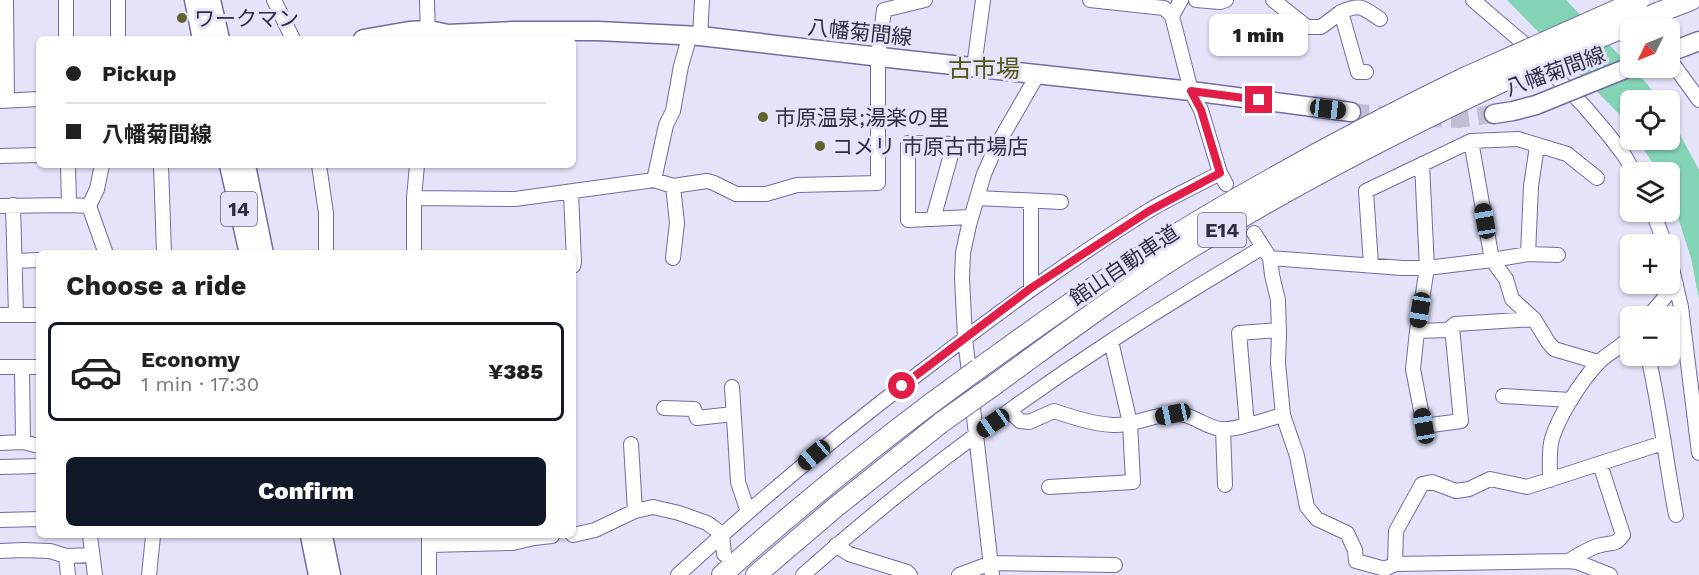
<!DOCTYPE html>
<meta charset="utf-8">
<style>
body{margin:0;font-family:"Work Sans","Noto Sans JP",sans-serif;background:#f6f6f6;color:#202124;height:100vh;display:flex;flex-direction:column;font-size:22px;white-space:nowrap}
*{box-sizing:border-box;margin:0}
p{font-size:20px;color:#757577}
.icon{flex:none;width:33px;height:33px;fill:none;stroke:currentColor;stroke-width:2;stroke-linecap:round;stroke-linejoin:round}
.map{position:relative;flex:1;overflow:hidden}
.drawer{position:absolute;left:36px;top:250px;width:540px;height:288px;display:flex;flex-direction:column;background:#fff;border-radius:9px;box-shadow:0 2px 4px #0004}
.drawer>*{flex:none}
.guide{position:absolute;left:36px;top:36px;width:540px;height:132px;border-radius:9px;box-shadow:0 2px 4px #0004;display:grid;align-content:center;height:132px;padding:0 30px;background:#fff}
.needle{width:39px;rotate:227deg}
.fabs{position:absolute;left:1620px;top:18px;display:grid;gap:12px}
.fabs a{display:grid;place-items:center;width:60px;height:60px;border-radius:9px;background:#fff;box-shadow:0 2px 4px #0004;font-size:30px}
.end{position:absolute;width:27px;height:27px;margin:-14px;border:8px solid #e11d48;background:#fff;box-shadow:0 0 0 3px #fff}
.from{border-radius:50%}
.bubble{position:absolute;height:42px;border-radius:9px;background:#fff;box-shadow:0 2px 4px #0004;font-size:20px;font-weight:800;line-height:42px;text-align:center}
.car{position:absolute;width:18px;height:36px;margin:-18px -9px;border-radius:8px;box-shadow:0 0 4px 2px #0007;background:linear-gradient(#222 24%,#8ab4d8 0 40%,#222 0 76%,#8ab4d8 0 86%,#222 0)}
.guide b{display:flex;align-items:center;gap:21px;height:57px;font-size:22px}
.guide b+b{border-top:2px solid #e0e0e0}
.guide i{width:15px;height:15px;background:#202124}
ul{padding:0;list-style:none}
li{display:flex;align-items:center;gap:18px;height:99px;margin:0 12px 9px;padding:0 18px;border:3px solid transparent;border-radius:9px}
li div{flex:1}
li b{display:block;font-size:22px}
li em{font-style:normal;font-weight:800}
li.current{border-color:#111827}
li>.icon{width:54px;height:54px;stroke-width:1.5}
h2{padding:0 30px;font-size:27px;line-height:72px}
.button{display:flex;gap:12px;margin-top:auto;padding:12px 30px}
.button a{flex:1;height:69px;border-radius:9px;background:#111827;color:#fff;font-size:24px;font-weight:800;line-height:69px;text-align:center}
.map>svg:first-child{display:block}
</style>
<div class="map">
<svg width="1699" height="575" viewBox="0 0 1699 575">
<rect width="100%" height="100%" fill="#e4e3fa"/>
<path fill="#82d4b5" d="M1507,0H1566L1647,84L1659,100H1630V130L1620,115Z
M1670,116L1699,170V299L1691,258L1670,193V172H1659L1637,140H1670Z"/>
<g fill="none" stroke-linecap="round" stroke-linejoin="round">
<path stroke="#c0bfd5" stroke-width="18" stroke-dasharray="18 9" stroke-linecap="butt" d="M1351,112L1396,116
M1424,118L1458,119L1494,114"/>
<defs>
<path id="minor" d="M6,0L7,101
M66,0V39
M118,0V39
M274,0L293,39
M427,0L428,39
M1090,0L1164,8L1172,16L1191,91L1201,110L1220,173L1226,184
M1196,0L1220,2L1226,0
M1273,0L1307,27H1321L1341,12L1358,72H1366
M1473,0L1522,42L1584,106L1607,133L1624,155L1634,172
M1341,12C1361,3 1363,8 1380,19
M1172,16L1181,0
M700,36L702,0
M1670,60L1699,100
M974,67L983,0
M0,101L39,99
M1471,141L1492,260L1528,254L1558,255
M0,156L39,155
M1422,164L1427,268L1417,331L1413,369L1424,426L1461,421L1452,327
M68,165L69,205
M102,165L97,189L89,206L106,254
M161,165L164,254
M319,165L326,213V254
M654,180L666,125L673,111L681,66L690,35
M571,193L574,262L573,266
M414,198L515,199L654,180L673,186L707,181L714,183L736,194H766L797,185L878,183V57L884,10L925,0
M977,198L1061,202
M13,205L16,315
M0,206L69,205L89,206
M1653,212L1665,244
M933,219L954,144L908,143V220L971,217
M1254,233L1270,258L1272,275L1278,300L1279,334L1278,363L1283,415L1297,456L1307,507L1317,519L1347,533L1355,550L1356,561L1385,569L1395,564L1568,561L1577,562L1610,575
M414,254V198L417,165
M1528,254L1531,186L1537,146
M673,258L677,223L673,186
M1270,258L1402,268H1427L1492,260L1506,279L1512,299L1534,319L1548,342L1554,349L1598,362
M1670,260L1681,307L1699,453
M15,261L39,260
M1371,265L1366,191L1471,141L1518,139L1567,154L1597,178
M1031,288V202
M0,315H39
M1649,316L1676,284
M1417,331L1448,330L1455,324L1534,319
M1648,356C1660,408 1666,462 1676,515
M0,367H39
M22,367L23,442
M732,387L738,482L748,512
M1503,396L1571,400
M664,408L694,409L697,418L733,414
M1010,411L1020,421L1029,422L1054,411C1072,417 1093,424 1113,425C1133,426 1152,415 1172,414C1190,412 1203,426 1220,429C1235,431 1267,419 1283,415
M1247,425L1239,333L1279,330
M1223,429L1225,485
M0,443L23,442L39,446
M631,444L635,511
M0,467L39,466
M1550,480C1550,468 1549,455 1551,443C1556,420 1581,381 1598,363C1607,353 1621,348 1630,337
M1049,487L1133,482L1130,423L1111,341
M0,520L39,519
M573,535L595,530L635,511L653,507L679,513L707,523L722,534L724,554
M90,536L95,575
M429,536V575
M429,545L513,543L534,538L552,536
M836,545L849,554L907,572L910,575
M0,551L23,550L50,551L66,556L92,555
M66,556L68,575
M1568,561C1578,556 1590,547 1601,545C1612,542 1615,546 1623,535L1600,464
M1395,564L1396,531L1422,484L1432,482L1456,491L1469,489L1490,479L1527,487L1663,443
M149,575L153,536
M678,575C756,503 837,435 922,371C995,315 1069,260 1148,211C1171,197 1196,186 1220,173
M803,575C898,490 1004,411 1111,341C1161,308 1212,278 1263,247
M959,575L991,563L1115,565
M992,575L965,338L962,278L963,253L969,225L984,174L996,147L1038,74"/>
<path id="major" d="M194,0L202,39
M211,0L220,39
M363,39L409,31L429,30L448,34L513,31H598L700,36L898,59L1191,91L1351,112
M1670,52L1699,41
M1494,114L1513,111L1536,105
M229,165L249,254
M246,165L264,254
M310,536L318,575
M323,536L331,575"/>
<path id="highway" d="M1660,12L1691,0
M978,369C1027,334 1076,298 1127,265C1235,196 1349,134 1464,78
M987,390C1051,344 1114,296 1181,254C1275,195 1374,143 1474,95
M722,575C790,514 860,457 933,402
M756,575L837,506L942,422"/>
</defs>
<use href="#minor" stroke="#716ca1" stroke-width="16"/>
<use href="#major" stroke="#716ca1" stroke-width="21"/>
<use href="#highway" stroke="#716ca1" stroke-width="22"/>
<use href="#minor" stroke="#fff" stroke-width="14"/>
<use href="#major" stroke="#fff" stroke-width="18"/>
<use href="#highway" stroke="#fff" stroke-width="20"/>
<defs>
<path id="major-bridge" d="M1536,105L1630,67"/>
<path id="highway-bridge" d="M1464,78L1639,0
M1474,95L1575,48L1660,12
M933,402L978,369
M942,422L987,390"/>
</defs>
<use href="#major-bridge" stroke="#716ca1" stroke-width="21" stroke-linecap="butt"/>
<use href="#highway-bridge" stroke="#716ca1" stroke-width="22" stroke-linecap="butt"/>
<use href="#major-bridge" stroke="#fff" stroke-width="18"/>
<use href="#highway-bridge" stroke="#fff" stroke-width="20"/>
</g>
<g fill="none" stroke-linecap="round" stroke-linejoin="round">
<path stroke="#e11d48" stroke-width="8" d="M902,386L1031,288L1149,211L1220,173L1201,110L1191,91L1259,100"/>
</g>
<g fill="#63622f" stroke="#e4e3fa" stroke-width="2">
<circle cx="182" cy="18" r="6"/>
<circle cx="763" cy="117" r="6"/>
<circle cx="820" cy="146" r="6"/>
</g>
<g text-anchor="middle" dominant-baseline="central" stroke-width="6" stroke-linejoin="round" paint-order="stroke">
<g fill="#e4e3fa" stroke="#65647a" stroke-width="1.5">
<rect x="221" y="192" width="36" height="34" rx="4.5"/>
<rect x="1198" y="213" width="48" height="34" rx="4.5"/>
</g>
<g font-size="20" font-weight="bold" fill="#2f2d43">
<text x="239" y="209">14</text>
<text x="1222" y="230">E14</text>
</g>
<g font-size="21" fill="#2f2d43" stroke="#e4e3fa" text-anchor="start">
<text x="194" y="18">ワークマン</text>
<text x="775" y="117">市原温泉;湯楽の里</text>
<text x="832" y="146">コメリ 市原古市場店</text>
</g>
<g font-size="21" fill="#2f2d43" stroke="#e4e3fa">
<text transform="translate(860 32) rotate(6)">八幡菊間線</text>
<text transform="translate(1555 71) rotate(-20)">八幡菊間線</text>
<text transform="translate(1124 265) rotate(-34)">館山自動車道</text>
</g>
<g font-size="24" fill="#545316" stroke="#e4e3fa">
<text x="984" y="69">古市場</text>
</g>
</g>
</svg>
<div class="fabs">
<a><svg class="needle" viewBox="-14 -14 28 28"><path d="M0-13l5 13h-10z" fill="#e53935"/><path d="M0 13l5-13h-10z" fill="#757577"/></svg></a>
<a><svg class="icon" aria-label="locate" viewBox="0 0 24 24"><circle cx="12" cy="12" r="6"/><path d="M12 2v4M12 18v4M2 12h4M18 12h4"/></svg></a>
<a><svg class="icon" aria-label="layers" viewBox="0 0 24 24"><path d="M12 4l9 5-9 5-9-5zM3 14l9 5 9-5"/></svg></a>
<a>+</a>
<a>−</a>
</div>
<i class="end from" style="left:902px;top:386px"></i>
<i class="end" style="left:1259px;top:100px"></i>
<div class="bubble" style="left:1209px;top:14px;width:99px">1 min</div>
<i class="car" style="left:1328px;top:109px;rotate:97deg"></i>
<i class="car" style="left:1485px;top:221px;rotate:350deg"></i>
<i class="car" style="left:1420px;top:310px;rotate:189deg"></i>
<i class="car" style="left:1173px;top:414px;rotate:258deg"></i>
<i class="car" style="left:993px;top:423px;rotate:235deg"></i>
<i class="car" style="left:1424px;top:426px;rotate:350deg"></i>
<i class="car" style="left:814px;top:455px;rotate:230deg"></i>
<div class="guide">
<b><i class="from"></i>Pickup</b>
<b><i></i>八幡菊間線</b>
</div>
<section class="drawer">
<h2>Choose a ride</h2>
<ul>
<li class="current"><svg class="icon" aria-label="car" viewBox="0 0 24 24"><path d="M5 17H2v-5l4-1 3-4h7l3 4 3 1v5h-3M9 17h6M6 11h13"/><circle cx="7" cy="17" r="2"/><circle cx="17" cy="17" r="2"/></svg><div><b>Economy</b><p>1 min · 17:30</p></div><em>¥385</em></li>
</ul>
<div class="button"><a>Confirm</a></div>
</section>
</div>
